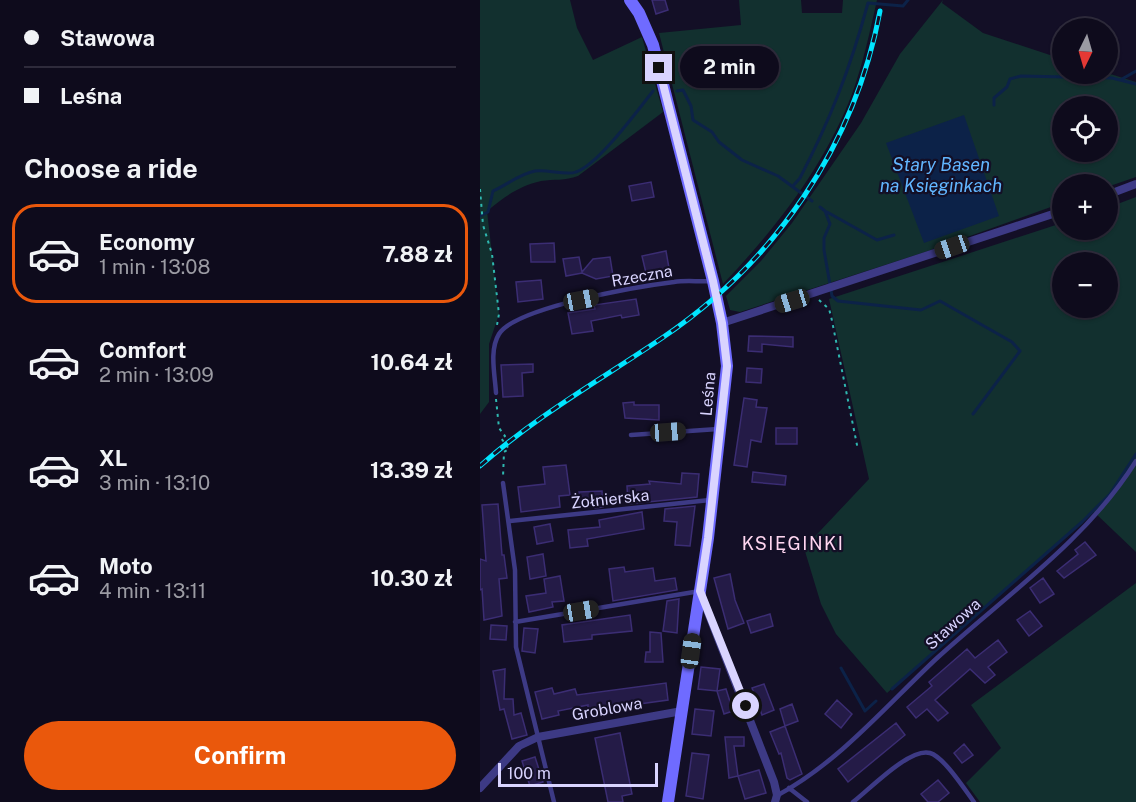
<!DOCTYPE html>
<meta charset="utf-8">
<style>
body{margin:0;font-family:"Public Sans",sans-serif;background:#1c1929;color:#f1f3f6;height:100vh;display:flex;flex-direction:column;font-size:22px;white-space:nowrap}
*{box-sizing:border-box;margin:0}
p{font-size:20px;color:#9b9ba3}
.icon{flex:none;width:33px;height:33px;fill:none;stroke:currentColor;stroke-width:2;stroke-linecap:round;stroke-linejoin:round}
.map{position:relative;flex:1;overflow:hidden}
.side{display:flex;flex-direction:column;background:#0e0b1c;width:480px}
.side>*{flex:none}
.guide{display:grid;align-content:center;height:132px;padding:0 24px;background:#0e0b1c}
.needle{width:39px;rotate:185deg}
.buttons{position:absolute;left:572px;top:18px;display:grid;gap:12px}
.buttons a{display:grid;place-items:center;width:66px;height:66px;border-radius:50%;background:#0e0b1c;box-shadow:0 2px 4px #0004,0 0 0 2px #2e2b3b;font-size:30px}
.scale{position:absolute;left:18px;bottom:15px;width:160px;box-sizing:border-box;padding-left:6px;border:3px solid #d9d4ff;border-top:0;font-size:16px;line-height:21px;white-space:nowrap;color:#d9d4ff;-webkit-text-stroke:4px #130f26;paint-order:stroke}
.end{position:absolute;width:27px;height:27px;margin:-14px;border:8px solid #d9d4ff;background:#111;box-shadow:0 0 0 3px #111}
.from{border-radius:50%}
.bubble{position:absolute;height:42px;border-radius:21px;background:#0e0b1c;box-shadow:0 2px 4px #0004,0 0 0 2px #2e2b3b;font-size:20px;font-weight:700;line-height:42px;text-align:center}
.car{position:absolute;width:18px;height:36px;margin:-18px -9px;border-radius:8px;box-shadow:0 0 4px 2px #0007;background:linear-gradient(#222 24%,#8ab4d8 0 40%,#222 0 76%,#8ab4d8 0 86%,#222 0)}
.guide b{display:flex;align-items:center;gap:21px;height:57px;font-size:22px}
.guide b+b{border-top:2px solid #2e2b3b}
.guide i{width:15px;height:15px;background:#f1f3f6}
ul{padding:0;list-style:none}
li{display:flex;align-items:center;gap:18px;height:99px;margin:0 12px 9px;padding:0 12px;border:3px solid transparent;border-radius:24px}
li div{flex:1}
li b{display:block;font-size:22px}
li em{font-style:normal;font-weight:700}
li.active{border-color:#ea580c}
li>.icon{width:54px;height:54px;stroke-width:1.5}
h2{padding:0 24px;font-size:27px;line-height:72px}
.primary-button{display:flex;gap:12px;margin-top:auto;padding:12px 24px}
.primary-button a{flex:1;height:69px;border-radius:36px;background:#ea580c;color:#fff;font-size:24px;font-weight:700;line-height:69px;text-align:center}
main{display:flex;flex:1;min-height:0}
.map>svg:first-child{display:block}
</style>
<main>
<section class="side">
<div class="guide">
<b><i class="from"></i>Stawowa</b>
<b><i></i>Leśna</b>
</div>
<h2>Choose a ride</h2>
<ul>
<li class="active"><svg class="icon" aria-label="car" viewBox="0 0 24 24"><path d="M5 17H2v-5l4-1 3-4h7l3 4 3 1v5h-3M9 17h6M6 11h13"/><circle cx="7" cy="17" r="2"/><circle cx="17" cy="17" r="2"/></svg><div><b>Economy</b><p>1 min · 13:08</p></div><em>7.88 zł</em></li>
<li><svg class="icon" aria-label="car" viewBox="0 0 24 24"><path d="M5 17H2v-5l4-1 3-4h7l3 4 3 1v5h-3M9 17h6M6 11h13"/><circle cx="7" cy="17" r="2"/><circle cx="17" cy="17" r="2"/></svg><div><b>Comfort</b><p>2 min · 13:09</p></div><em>10.64 zł</em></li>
<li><svg class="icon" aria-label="car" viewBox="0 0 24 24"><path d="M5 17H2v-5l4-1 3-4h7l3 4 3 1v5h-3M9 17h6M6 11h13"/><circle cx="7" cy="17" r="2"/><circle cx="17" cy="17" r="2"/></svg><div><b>XL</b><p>3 min · 13:10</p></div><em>13.39 zł</em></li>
<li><svg class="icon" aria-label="car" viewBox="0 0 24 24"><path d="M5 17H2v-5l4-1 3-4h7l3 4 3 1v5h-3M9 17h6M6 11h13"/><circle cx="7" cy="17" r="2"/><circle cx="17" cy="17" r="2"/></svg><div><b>Moto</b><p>4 min · 13:11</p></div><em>10.30 zł</em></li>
</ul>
<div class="primary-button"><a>Confirm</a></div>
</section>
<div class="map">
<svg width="656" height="802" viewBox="0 0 656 802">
<rect width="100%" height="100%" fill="#130f26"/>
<path fill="#12302f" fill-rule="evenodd" d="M0,0H90L97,28L113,60L162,37L183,112L98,176C85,181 74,179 61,181C39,186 24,197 7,211L19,314L9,344V402L0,414Z
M259,0H321L322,13H362L363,0H397C390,31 383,64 372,94C344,167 296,228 243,284L179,33L261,25Z
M463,0L462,3L503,33L582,59V74L627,73L656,82V177L627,187V184H582V203L448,251L260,312L250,310L246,296L281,261L312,223L381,123L420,54ZM582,106H627V152H582Z
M656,197V552L613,511L407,693L356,634L341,604L324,548L389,479L349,299L582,223V230H627V208ZM582,262H627V308H582Z
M656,583V802H500L486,783L521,748L491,705Z"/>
<path fill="#0c2248" d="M484,115L519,216L444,243L406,143Z"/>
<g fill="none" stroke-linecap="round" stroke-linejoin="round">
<path stroke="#0c2248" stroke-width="3" d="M642,79L656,71
M197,91L203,90L211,106L213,120L232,132L239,142L262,160L298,176L332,201
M514,105V98L527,87L530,79L541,76L632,78L656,84
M313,186L320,178C351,118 370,69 388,3L423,6L428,0
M340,207L345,211L350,224L344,238V250L352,296L358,301L441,310L460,301L532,342L540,351L493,414
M347,212L397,240L414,235
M0,216L8,212L13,191C27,185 39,174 55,171C67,169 87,176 96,172C118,165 158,110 173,91
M361,668L385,711L396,701
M412,689L602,522L630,494L656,454"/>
</g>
<path fill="#241b47" stroke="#3b2d73" stroke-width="1.5" d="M172,0H185L188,10L176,14Z
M171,182L174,197L152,201L149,186Z
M74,243L75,262H51L50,244Z
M186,251L189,268L166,273L162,256Z
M99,257L102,272L113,259L130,257L133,276L116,279L102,273L86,276L83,259Z
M61,280L63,299L38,302L36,282Z
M156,299L159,315L142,318L141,315L111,321L113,331L92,334L88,313L115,309L114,305Z
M269,336L313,337V347L282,344V352L268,351Z
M53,364V372L42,373L43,396L23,397L21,365Z
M267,368L282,369L281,383L266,382Z
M264,398L277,400L276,407L287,408L281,442L271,440L267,467L254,465Z
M154,402V405H179V420L145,418L143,403Z
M296,428H317V444H296Z
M86,465L90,495L79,496L80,507L41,512L38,487L65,484L63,467Z
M273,472L306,476L305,485L272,482Z
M202,473L219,474L217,497L148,504L147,486L170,484L169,481L201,484Z
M122,491L123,507L115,508L114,503L100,505L99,492Z
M18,504L22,555H24L27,578L19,579L22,616L4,620L2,589L0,590V559L6,561L2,505Z
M215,506L210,546L195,545L197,522L184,521L185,509Z
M162,512L164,529L107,539L108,546L90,548L88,530L120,527L119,520Z
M70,524L73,541L57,544L54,527Z
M605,542L616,555L584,578L577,571L598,554L595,550Z
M63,554L66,576L50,579L47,557Z
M144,567L145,572L173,568L175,581L195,578L197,590L133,601L129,569Z
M250,574L255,600L264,623L248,629L234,578Z
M80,576L84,601L72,602L73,607L49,612L46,596L66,593L64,579Z
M563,578L574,594L560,603L550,588Z
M199,599L197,633L183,631L187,601Z
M550,611L562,626L549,636L537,620Z
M290,614L293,626L271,633L267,621Z
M150,615L152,631L112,635V639L84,642L82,625Z
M11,625L27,626L26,640L10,639Z
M44,628L58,629L55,653L42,651Z
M170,632L181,633L183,662H165L166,652H170Z
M518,640L527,652L508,667L515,675L505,683L490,669L455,700L468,713L458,721L447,709L436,718L427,707L452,686L449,682L487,649L495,658Z
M221,667L240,669L237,691L218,689Z
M25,669L24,699H33L34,715L41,713L47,735L32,739L24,709L20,710L13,671Z
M186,683L188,700L108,711V705L78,711L79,715L62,719L55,692L72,688L74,694L95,689L97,695Z
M284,684L294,710L282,715L272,688Z
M246,689L253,711L244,714L237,691Z
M357,700L372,714L361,728L345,714Z
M312,704L318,721L305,726L300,709Z
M215,709L234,711L231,736L212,734Z
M416,723L425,735L368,782L358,769Z
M305,726L322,774L310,780L307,778L301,753L299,754L290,732Z
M140,733L152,794L142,796L143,802H128L115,738Z
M245,737H264V746H254L258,776L249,778Z
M484,744L493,755L482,763L474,753Z
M212,753L229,755L223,799L206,796Z
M55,757L63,782L50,786L42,761Z
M279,770L286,793L265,799L258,776Z
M458,780L469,793L458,802H448L441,794Z"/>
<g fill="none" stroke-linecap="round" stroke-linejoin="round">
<path stroke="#2fb8b0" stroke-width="2" stroke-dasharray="3 4.5" stroke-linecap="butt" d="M0,189L3,225L12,254L19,314L17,325
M339,300L349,309L351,316L378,450
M16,399L19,428L25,436L21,438L29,449L24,452L23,477"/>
<path stroke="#3d3a85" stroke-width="4.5" d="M16,393C15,375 9,350 19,334C36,307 161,286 194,282C206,280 219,282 231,281
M151,435L238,429
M23,483L35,570L36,647L74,802
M30,521L230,500
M35,622L220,591
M309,788L327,802
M298,795C359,762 406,706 456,659C524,597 607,540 656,461
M373,802C389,790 430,747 450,753C464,757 485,790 494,802"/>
<path stroke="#3d3a85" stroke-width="8" d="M627,195L656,184
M242,323L582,211
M220,592L294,782L297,795L295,802
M0,788L39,746L58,737L202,711"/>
<path stroke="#6f6bff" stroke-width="12" d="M150,0L159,13L173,45L233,281L242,323L247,366L228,538L188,802"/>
<defs>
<path id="rail" d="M0,466C56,416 120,380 182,338C295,262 375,145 400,11"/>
</defs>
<use href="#rail" stroke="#00e5ff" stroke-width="5"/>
<use href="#rail" stroke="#130f26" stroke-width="3" stroke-dasharray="9" stroke-linecap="butt"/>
</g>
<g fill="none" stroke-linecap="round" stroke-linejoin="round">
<path stroke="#d9d4ff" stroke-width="8" d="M179,68L233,281L242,323L247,366L228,538L220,591L266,706"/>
</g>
<g text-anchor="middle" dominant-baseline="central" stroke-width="4.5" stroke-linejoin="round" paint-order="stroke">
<g font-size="16" fill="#d9d4ff" stroke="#130f26">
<text transform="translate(162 276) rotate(-10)">Rzeczna</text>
<text transform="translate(228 394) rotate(-85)">Leśna</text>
<text transform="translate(130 499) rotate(-6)">Żołnierska</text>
<text transform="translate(473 624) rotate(-42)">Stawowa</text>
<text transform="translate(127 709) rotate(-10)">Groblowa</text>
</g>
<g font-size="18" font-style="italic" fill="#62b6ff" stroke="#130f26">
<text x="461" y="164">Stary Basen<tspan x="461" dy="21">na Księginkach</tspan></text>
</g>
<g font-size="18" letter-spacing="1.5" fill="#ffd6f0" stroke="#130f26">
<text x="313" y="543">KSIĘGINKI</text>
</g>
</g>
</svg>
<div class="buttons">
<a><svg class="needle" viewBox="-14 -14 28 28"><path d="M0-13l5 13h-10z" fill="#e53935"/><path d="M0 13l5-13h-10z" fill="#9b9ba3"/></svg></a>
<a><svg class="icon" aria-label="locate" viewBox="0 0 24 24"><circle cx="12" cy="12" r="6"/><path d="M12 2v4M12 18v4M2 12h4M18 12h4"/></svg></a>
<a>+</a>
<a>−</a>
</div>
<div class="scale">100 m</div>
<i class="end from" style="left:266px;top:706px"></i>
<i class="end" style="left:179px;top:68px"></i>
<div class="bubble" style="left:200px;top:46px;width:99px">2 min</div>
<i class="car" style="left:472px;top:247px;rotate:251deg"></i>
<i class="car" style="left:101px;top:300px;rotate:79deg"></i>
<i class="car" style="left:312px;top:301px;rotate:253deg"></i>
<i class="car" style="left:188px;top:432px;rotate:86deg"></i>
<i class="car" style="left:101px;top:611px;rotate:80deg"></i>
<i class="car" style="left:211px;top:651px;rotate:8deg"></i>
</div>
</main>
